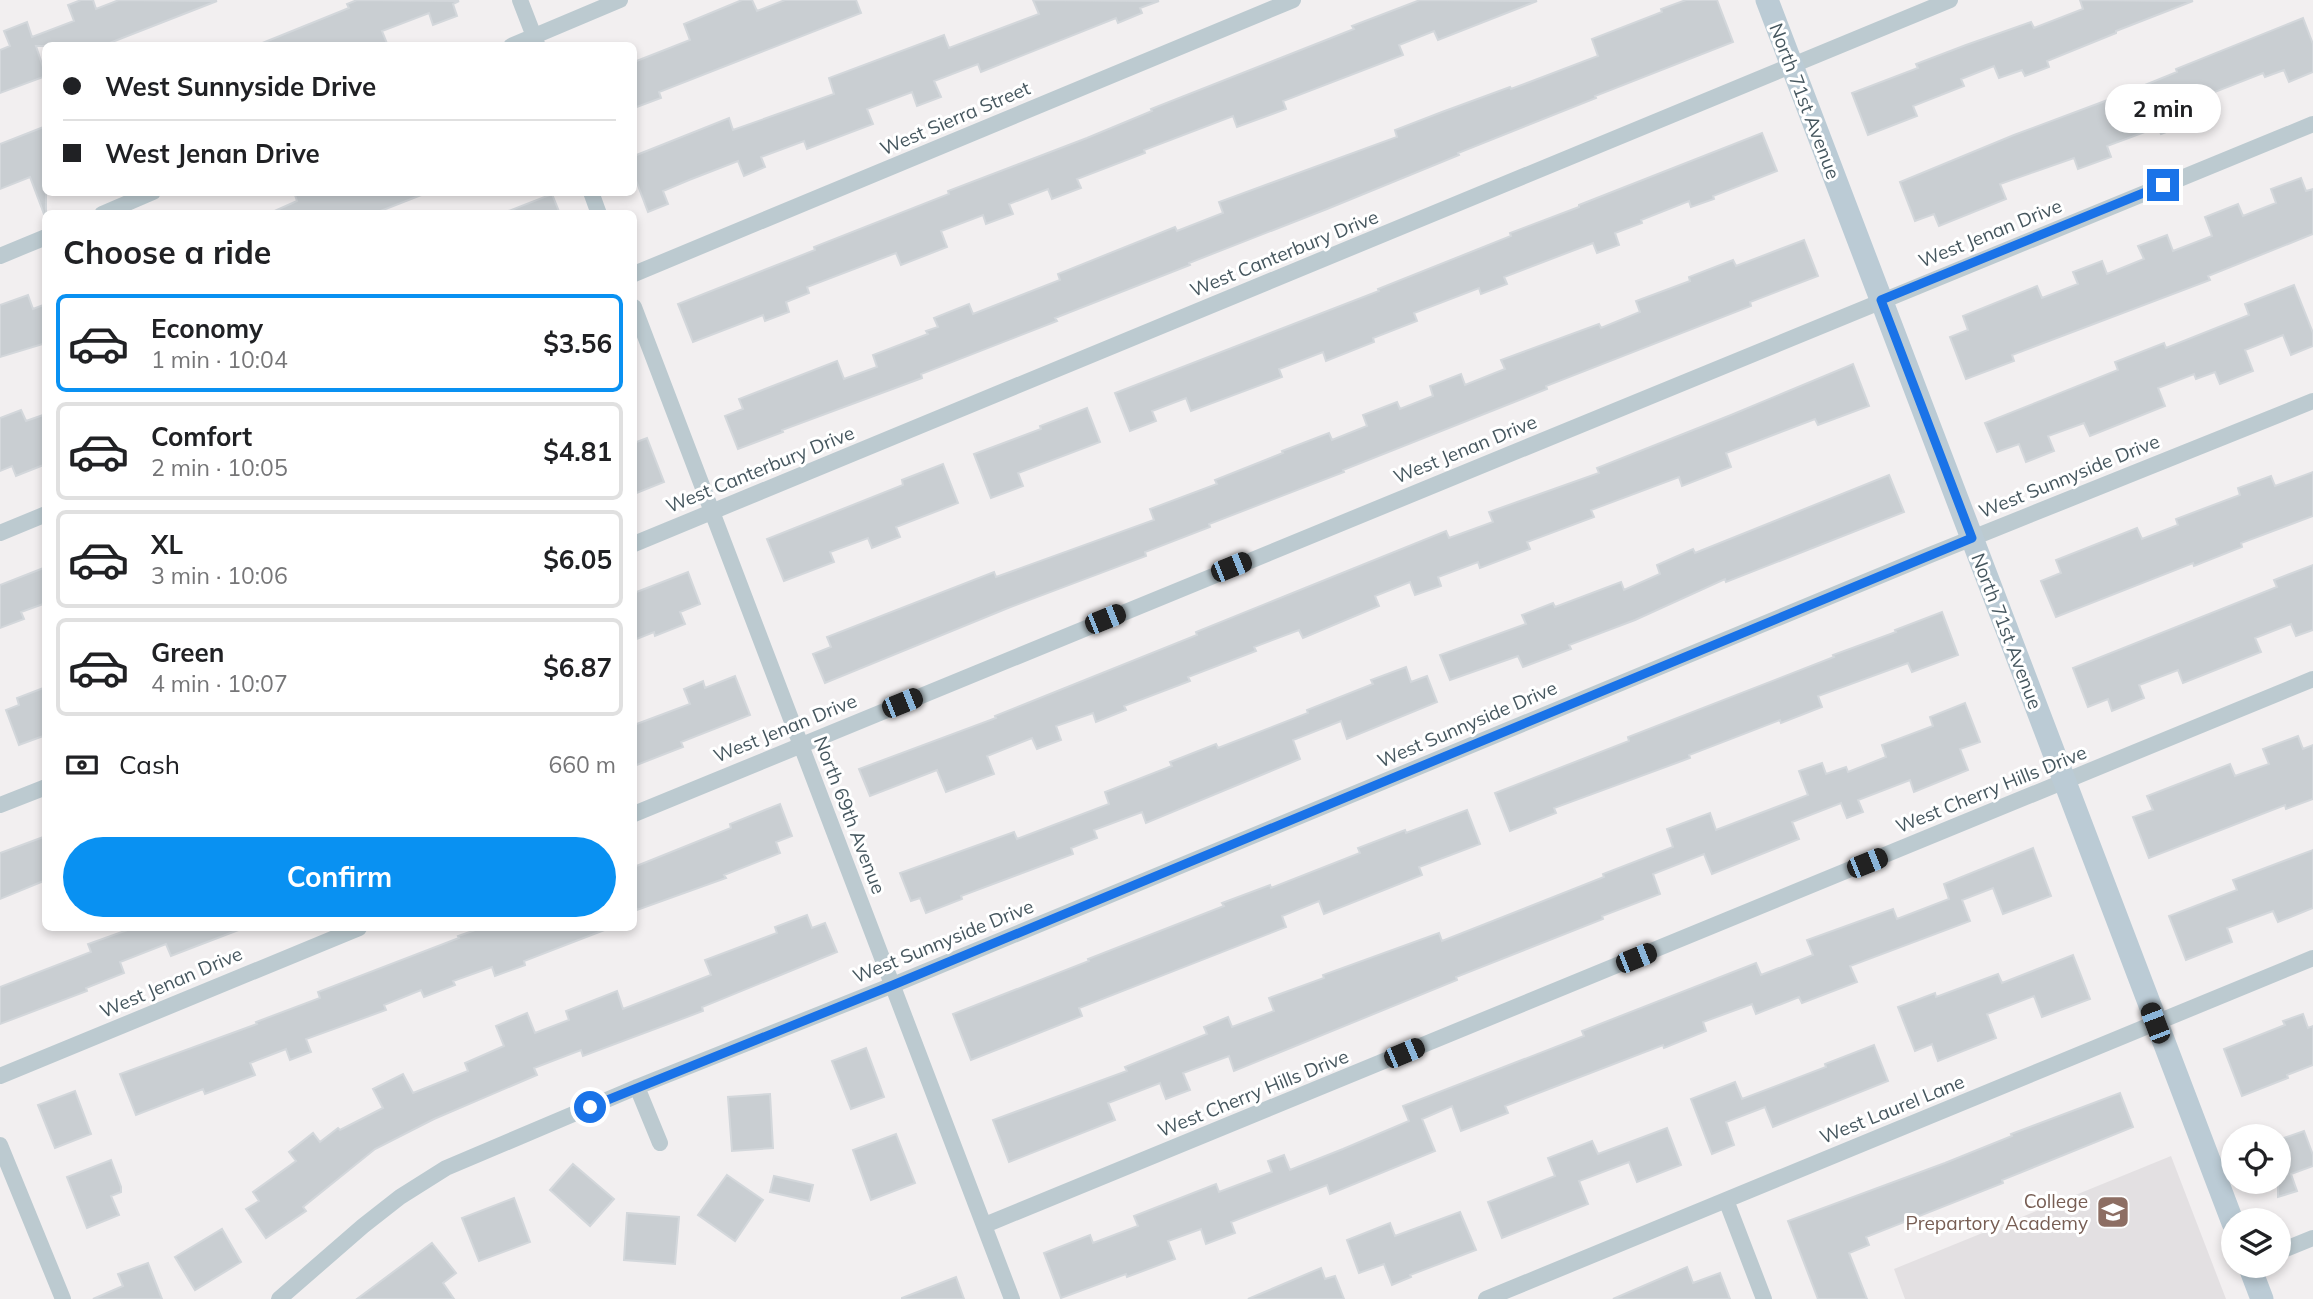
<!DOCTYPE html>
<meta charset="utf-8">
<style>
body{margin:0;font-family:Mulish,sans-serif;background:#f6f6f6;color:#202124;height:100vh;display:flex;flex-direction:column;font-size:26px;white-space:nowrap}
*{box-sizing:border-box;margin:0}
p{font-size:23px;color:#757577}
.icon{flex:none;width:38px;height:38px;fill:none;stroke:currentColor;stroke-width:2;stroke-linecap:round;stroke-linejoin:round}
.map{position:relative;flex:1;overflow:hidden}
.side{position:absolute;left:42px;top:210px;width:595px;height:721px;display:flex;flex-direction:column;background:#fff;border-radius:10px;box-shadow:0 4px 10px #0003}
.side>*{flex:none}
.hud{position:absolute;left:42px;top:42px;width:595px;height:154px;border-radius:10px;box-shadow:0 4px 10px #0003;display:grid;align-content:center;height:154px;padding:0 21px;background:#fff}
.controls{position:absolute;left:2221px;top:1124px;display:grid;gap:14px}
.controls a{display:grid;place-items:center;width:70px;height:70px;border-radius:50%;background:#fff;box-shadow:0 4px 10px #0003;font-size:35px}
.end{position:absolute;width:32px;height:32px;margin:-16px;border:9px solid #1a73e8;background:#fff;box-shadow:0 0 0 4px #fff}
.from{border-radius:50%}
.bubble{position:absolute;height:49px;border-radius:24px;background:#fff;box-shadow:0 4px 10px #0003;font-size:23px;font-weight:700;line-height:49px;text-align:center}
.car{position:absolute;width:21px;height:42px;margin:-21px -10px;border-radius:9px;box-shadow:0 0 5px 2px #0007;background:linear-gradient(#222 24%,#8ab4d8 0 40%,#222 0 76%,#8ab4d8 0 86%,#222 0)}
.hud b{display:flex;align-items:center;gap:24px;height:66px;font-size:26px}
.hud b+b{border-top:2px solid #e0e0e0}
.hud i{width:18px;height:18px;background:#202124}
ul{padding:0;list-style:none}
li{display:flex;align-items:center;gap:21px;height:98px;margin:0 14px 10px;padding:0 7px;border:4px solid #e0e0e0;border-radius:10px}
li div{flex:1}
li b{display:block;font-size:26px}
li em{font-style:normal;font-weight:700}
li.active{border-color:#0991f2}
li>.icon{width:63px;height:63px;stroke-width:1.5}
h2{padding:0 21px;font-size:32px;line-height:84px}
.pay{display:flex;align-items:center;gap:18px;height:77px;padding:0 21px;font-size:26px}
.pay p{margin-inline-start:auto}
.primary-button{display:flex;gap:14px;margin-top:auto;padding:14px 21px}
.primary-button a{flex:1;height:80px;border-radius:42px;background:#0991f2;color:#fff;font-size:28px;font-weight:700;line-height:80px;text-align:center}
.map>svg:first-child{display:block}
</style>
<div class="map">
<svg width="2313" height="1299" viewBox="0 0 2313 1299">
<rect width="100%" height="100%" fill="#f2eff0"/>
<path fill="#e3e0e2" d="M2171,1156L2226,1299H1905L1894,1269Z"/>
<path fill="#c9ced2" stroke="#d3d7db" stroke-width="2" d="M81,0H93L96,9L119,0L217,1L102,46H36L46,76L0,93V50L10,46L4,31L27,22L32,37L74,21L68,5Z
M357,0L459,1L453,4L457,16L433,25L429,13L382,31L388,46H255L349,8L347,4Z
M742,0H752L757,11L785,0H856L861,13L659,92L661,98L634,108V62L690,40L684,24Z
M1033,0L1159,1L1140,8L1142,13L1118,23L1116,18L981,72L978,64L934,81L941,97L917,106L912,92L867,109L873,124L807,149L804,141L761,157L765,167L744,176L738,161L689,180L663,191L668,204L648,212L634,175V156L729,118L733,130L834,94L829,78L944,35L949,48L1039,14Z
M1420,0L1537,1L1438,40L1434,31L1399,45L1403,55L1283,101L1286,109L1237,127L1233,116L1144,150L1145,153L1077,179L1081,188L1052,199L1048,189L1009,204L1013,214L986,224L983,215L941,231L947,247L901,265L896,253L807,287L809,293L786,302L789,312L765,321L763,315L693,342L678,304L815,250L814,247L949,194L948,191L1087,138L1152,111L1151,109L1354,29L1352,26Z
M1686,0H1717L1733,42L1595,96L1596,98L1458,153L1459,155L1327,209L1189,263L1190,265L1055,318L1057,321L921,374L922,378L782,430L783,432L738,449L725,416L743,409L739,399L837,361L844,379L877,367L873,355L928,334L926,331L938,327L934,318L969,304L973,314L1060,280L1058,274L1175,227L1177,231L1223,213L1219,202L1397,137L1395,130L1442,112L1510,87L1511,89L1598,56L1592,39L1662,12L1661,9Z
M2080,0L2193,1L2116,31V33L2047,61L2049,67L2025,76L2022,70L1999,78L1994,66L1961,79L1964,86L1913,106L1917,116L1868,135L1852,93L1918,68L1916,64L1966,45L2031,22L2034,28L2083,9Z
M2303,18L2313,44V72L2289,82L2284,70L2265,77L2263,73L2212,93L2219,112L2161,134L2158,127L2107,146L2111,157L2078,169L2074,158L2000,184L2006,199L1939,226L1934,214L1915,221L1900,182L2014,135L2113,98L2177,72L2176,69Z
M46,126V214H44L30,177L0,189V144Z
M1762,133L1777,171L1713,196L1714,199L1691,207L1689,201L1641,220L1642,223L1615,233L1619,245L1597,253L1593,243L1504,277L1507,284L1481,294L1479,288L1414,313L1417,321L1373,338L1374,342L1326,361L1323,352L1279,369L1282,377L1191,411L1186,398L1152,411L1156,421L1130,431L1115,393L1379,291L1378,289L1511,236L1510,233L1579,207V205Z
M2301,178L2306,191L2313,189V234L2208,276L2210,280L2012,355L2014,361L1966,379L1950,337L1968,330L1963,316L2037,286L2042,298L2078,284L2073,272L2102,261L2107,274L2144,259L2138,246L2167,235L2173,251L2212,236L2205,217L2238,204L2243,216L2276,203L2271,189Z
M294,192H423L424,194L373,214H268L297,201Z
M552,194L560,214H506V212Z
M1804,240L1818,276L1750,302L1751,306L1546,386L1547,389L1343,470L1344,472L1209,524L1210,527L1145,552L1146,556L1008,608L825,683L813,654L831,647L827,637L994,572L996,577L1154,520L1150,509L1217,484L1215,480L1283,453L1282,451L1329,433L1332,440L1367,426L1363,415L1397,402L1400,409L1433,396L1430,386L1461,374L1465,385L1505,369L1501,360L1599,324L1601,328L1640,312L1636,301L1690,281L1689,277L1733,260L1736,266Z
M2294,285L2313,333V346L2291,355L2283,335L2245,350L2253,371L2220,384L2215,372L2196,379L2194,374L2158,388L2165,406L2090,436L2084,423L2048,436L2054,451L2026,462L2019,444L1997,452L1985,423L2118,370L2115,362L2164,343L2166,348L2249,315L2245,304Z
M28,295L33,309L46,304V343L0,357V305Z
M1853,364L1869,406L1818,425L1815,419L1726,453L1731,467L1682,486L1679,477L1591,510L1594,517L1527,542L1530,549L1480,568L1478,562L1438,577L1441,586L1415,595L1410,582L1375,596L1379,606L1303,638L1299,630L1254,647L1256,651L1188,677L1190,681L1124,706L1126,710L1096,722L1093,713L1056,726L1061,740L1037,749L1032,738L987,756L994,774L946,792L937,770L870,796L859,769L996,718L995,716L1197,635L1196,632L1446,531L1449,538L1493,522L1489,512L1599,473L1597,468L1731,415Z
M1087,408L1100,442L1018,473L1023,486L991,498L974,454L1041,429L1040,426Z
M21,410L26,421L46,414V464L16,476L12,466L0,471V418Z
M647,438L664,482L634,494V443Z
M943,464L958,503L896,527L900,537L872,548L868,538L830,552L834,562L784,581L767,539L903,485L902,480Z
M2313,472V516L2241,543L2242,547L2194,566L2193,563L2056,617L2041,581L2061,573L2056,560L2137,528L2142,539L2178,525L2176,519L2240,495L2238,488L2271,476L2275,486Z
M1889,475L1904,512L1726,582L1725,579L1635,620L1569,645L1571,649L1523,667L1518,656L1450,680L1440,655L1526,624L1522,615L1553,603L1555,607L1621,582L1624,590L1660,574L1657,565L1693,549L1695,553Z
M2313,565V630L2296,636L2291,624L2255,638L2261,652L2183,683L2178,670L2139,685L2144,698L2112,711L2108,699L2088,707L2073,668L2277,587L2274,580Z
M46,567V603L21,612L24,619L0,628V585Z
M688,572L700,604L680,612L685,624L655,636L654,632L634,640V593Z
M1942,612L1958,655L1912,672L1908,663L1818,696L1822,707L1781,723L1780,720L1689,755L1690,758L1554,808L1556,813L1510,831L1495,793L1629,741L1628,737L1834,657L1833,655L1896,632L1895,630Z
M1406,667L1411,682L1427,676L1437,702L1347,739L1341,721L1293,740L1300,759L1146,823L1142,812L1094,830L1097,838L1071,848L1073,854L961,896L962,899L926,913L920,898L911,901L900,873L1014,832L1017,839L1109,804L1105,792L1172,766L1170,762L1216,744L1218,748L1308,713L1307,710L1373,684L1371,680Z
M735,676L750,715L681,742L683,747L634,766V725L690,704L684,689L703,681L705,688Z
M46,687V735L19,745L6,710L19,705L17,698Z
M1965,703L1980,742L1960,749L1968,770L1914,792L1910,780L1858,800L1863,812L1847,818L1841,803L1792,822L1799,839L1712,874L1704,854L1653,874L1660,894L1602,916L1603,919L1456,977L1457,980L1234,1071L1229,1056L1183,1073L1190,1090L1166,1099L1160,1083L1108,1103L1115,1120L1009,1162L993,1120L1127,1071L1125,1067L1207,1034L1204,1027L1228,1017L1232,1027L1274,1011L1269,998L1324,978L1323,975L1439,933L1442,941L1604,877L1603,874L1673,847L1667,829L1710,813L1716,830L1808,795L1799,771L1822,763L1826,774L1846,767L1848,772L1886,757L1882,745L1933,726L1930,717Z
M2298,736L2303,749L2313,745V799L2286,809L2285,805L2149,858L2133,817L2153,810L2147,796L2230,764L2235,776L2269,764L2263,749Z
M780,804L792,836L776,842L780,853L724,875L726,878L637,910L634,901V867L731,828L730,824Z
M1467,810L1480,844L1419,867L1422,875L1324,914L1319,901L1282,916L1286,927L1079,1008L1082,1016L971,1060L953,1014L1089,961L1088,959L1224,906L1222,903L1270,885L1271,888L1360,853L1358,848L1405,830L1406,833Z
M46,836V880L0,899V853Z
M2033,848L2051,896L2003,914L1993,888L1962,900L1970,921L1850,966L1857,982L1802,1003L1799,997L1756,1014L1752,1004L1703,1022L1706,1031L1664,1048L1663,1045L1505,1106L1508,1113L1461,1131L1452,1106L1422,1119L1435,1151L1330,1194L1327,1185L1231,1222L1235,1233L1206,1244L1201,1229L1168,1241L1175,1259L1127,1277L1126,1274L1061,1298L1044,1253L1090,1235L1093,1243L1138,1226L1134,1216L1216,1184L1219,1192L1272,1172L1268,1161L1284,1155L1290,1170L1343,1149L1409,1121L1403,1106L1584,1036L1582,1031L1756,963L1761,975L1813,955L1807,940L1893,909L1897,919L1949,899L1944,884Z
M2313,850V908L2278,922L2273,911L2227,928L2232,942L2186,960L2169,916L2237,890L2233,880Z
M807,915L812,928L825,923L837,952L702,1007L703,1011L583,1056L581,1050L534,1068L537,1075L434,1119L375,1149L303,1207L306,1211L266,1238L246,1209L259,1201L253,1192L296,1161L289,1152L313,1133L320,1142L338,1128L340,1130L383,1108L373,1089L403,1074L413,1093L468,1071L465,1063L504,1046L496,1026L527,1013L535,1033L569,1020L566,1011L617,991L623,1009L711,975L705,960L777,933L775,927Z
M133,928L241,929L171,956L166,944L120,962L124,973L86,988L87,991L0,1024V987L91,952L88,944Z
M481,928L607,929L524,961L525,965L495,976L492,967L453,981L455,985L424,997L421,990L384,1005L386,1010L306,1039L311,1052L290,1060L286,1049L250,1063L255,1075L205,1094L203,1089L136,1115L120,1074L257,1024L256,1022L320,998L318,992L459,938L458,936Z
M2073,955L2090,999L2042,1017L2034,996L1987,1014L1996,1038L1938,1061L1932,1044L1915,1051L1898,1007L1935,993L1936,997L1998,974L2002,983Z
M2303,1014L2308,1028L2313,1026V1065L2287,1075L2288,1078L2242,1096L2224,1049L2285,1025L2283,1021Z
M1874,1045L1888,1081L1773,1127L1765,1107L1726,1122L1734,1145L1712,1154L1691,1099L1735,1082L1742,1099L1826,1067L1825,1064Z
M866,1048L884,1097L851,1109L832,1061Z
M75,1091L91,1134L55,1148L38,1105Z
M2120,1093L2133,1127L2002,1180L2003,1183L1866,1237L1869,1245L1849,1253L1867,1299H1818L1788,1221L1945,1163L2012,1136L2011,1134Z
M770,1094L773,1148L732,1151L728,1097Z
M1667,1128L1681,1165L1637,1182L1629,1162L1579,1181L1588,1204L1502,1238L1488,1202L1555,1176L1548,1158L1592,1141L1598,1154Z
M2304,1131L2313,1155V1166L2291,1174L2297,1191L2278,1197V1140Z
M896,1134L915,1183L871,1200L853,1150Z
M111,1160L121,1187V1192L111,1196L119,1215L87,1228L67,1177Z
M573,1164L614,1199L590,1226L550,1190Z
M727,1175L763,1200L735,1241L698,1215Z
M774,1176L813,1185L809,1201L770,1192Z
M514,1198L530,1242L479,1261L462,1218Z
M1460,1212L1476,1250L1410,1275L1411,1277L1392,1285L1384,1264L1359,1273L1347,1240L1390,1223L1395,1236Z
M627,1213L679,1217L675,1264L624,1260Z
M222,1229L241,1262L195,1290L175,1257Z
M432,1243L456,1273L443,1283L454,1299H357Z
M148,1263L162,1299H93L123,1286L118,1274Z
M1687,1267L1693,1283L1720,1273L1730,1299H1613Z
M1321,1268L1325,1279L1335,1276L1344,1299H1248Z
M956,1277L964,1299H902V1298Z"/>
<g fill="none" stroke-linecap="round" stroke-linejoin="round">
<path stroke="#bccad0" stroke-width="16" d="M520,0L537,44
M511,46L620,0
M591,192L599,214
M102,214L153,192
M0,256L46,237
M634,274L1293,0
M634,307L1012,1299
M0,533L46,514
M634,544L1950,0
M0,805L46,787
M634,814L2313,124
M0,1076L359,928
M637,1087L660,1143
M0,1145L63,1299
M1726,1200L1764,1299
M985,1225L2313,679
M2278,1252L2313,1238
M279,1299L363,1226L400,1197L446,1168L637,1087L893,985L1930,555L2313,401
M1486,1299L2313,958"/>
<path stroke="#bbcbd5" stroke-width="23" d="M1767,0L2233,1223
M2249,1265L2262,1299"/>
</g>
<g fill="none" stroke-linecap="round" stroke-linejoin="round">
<path stroke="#1a73e8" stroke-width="9" d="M590,1107L893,985L1972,538L1881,300L2163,185"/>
</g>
<defs>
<symbol id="school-square" viewBox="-11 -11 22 22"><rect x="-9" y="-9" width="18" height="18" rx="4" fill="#8d6e63" stroke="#fff"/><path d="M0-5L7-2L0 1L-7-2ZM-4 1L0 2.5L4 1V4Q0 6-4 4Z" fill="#fff"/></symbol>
</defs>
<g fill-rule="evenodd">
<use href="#school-square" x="2094" y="1193" width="38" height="38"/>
</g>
<g text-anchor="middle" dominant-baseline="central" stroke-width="6" stroke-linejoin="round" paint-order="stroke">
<g font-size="19" fill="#46575f" stroke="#fff">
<text transform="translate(1805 101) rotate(69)">North 71st Avenue</text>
<text transform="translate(955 118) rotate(-23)">West Sierra Street</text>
<text transform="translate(1990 233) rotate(-22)">West Jenan Drive</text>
<text transform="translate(1284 253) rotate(-22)">West Canterbury Drive</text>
<text transform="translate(1465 449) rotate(-22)">West Jenan Drive</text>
<text transform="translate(760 469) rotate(-22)">West Canterbury Drive</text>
<text transform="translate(2069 476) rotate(-22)">West Sunnyside Drive</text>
<text transform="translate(2007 631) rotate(69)">North 71st Avenue</text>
<text transform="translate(1467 724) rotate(-23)">West Sunnyside Drive</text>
<text transform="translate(785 728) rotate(-22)">West Jenan Drive</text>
<text transform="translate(1991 789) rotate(-22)">West Cherry Hills Drive</text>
<text transform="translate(850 815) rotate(69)">North 69th Avenue</text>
<text transform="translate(943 941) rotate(-22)">West Sunnyside Drive</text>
<text transform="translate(171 982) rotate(-23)">West Jenan Drive</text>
<text transform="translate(1253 1093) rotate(-22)">West Cherry Hills Drive</text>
<text transform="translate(1892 1109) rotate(-22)">West Laurel Lane</text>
</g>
<g font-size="19" fill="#785e54" stroke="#fff" text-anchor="end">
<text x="2088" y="1201">College<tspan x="2088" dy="22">Prepartory Academy</tspan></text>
</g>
</g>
</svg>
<div class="controls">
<a><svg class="icon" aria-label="locate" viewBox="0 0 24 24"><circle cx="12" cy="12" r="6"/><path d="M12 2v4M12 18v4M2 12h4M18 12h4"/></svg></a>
<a><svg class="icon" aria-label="layers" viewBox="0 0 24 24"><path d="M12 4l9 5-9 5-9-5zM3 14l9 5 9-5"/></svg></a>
</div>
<i class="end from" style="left:590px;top:1107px"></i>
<i class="end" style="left:2163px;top:185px"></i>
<div class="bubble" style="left:2105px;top:84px;width:116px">2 min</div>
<i class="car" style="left:1231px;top:567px;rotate:68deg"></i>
<i class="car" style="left:1105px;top:619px;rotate:68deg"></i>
<i class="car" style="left:902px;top:703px;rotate:68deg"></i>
<i class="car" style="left:1867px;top:863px;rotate:68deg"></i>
<i class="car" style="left:1636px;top:958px;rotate:68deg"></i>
<i class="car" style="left:2155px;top:1023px;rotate:339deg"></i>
<i class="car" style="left:1404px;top:1053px;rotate:67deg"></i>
<div class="hud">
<b><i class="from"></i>West Sunnyside Drive</b>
<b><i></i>West Jenan Drive</b>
</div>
<section class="side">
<h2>Choose a ride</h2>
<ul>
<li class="active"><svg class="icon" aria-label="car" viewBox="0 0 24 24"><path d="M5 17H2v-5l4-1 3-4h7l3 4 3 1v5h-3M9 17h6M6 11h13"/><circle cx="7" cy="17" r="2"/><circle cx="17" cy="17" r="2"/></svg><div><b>Economy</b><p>1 min · 10:04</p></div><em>$3.56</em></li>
<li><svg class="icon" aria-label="car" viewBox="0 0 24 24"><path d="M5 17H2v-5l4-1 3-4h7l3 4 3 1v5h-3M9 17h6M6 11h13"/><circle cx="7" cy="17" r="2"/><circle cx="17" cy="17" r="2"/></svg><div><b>Comfort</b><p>2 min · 10:05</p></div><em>$4.81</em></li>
<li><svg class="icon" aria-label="car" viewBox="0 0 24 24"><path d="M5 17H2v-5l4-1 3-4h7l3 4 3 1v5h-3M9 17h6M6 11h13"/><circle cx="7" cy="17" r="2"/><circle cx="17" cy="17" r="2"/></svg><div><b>XL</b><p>3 min · 10:06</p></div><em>$6.05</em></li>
<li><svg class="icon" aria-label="car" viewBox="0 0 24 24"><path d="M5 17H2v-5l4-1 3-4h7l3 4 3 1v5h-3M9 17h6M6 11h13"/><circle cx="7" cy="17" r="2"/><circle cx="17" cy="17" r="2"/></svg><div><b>Green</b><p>4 min · 10:07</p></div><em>$6.87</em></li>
</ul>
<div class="pay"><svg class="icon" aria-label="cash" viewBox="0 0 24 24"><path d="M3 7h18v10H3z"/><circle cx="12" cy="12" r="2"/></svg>Cash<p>660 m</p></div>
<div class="primary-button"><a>Confirm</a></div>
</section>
</div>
